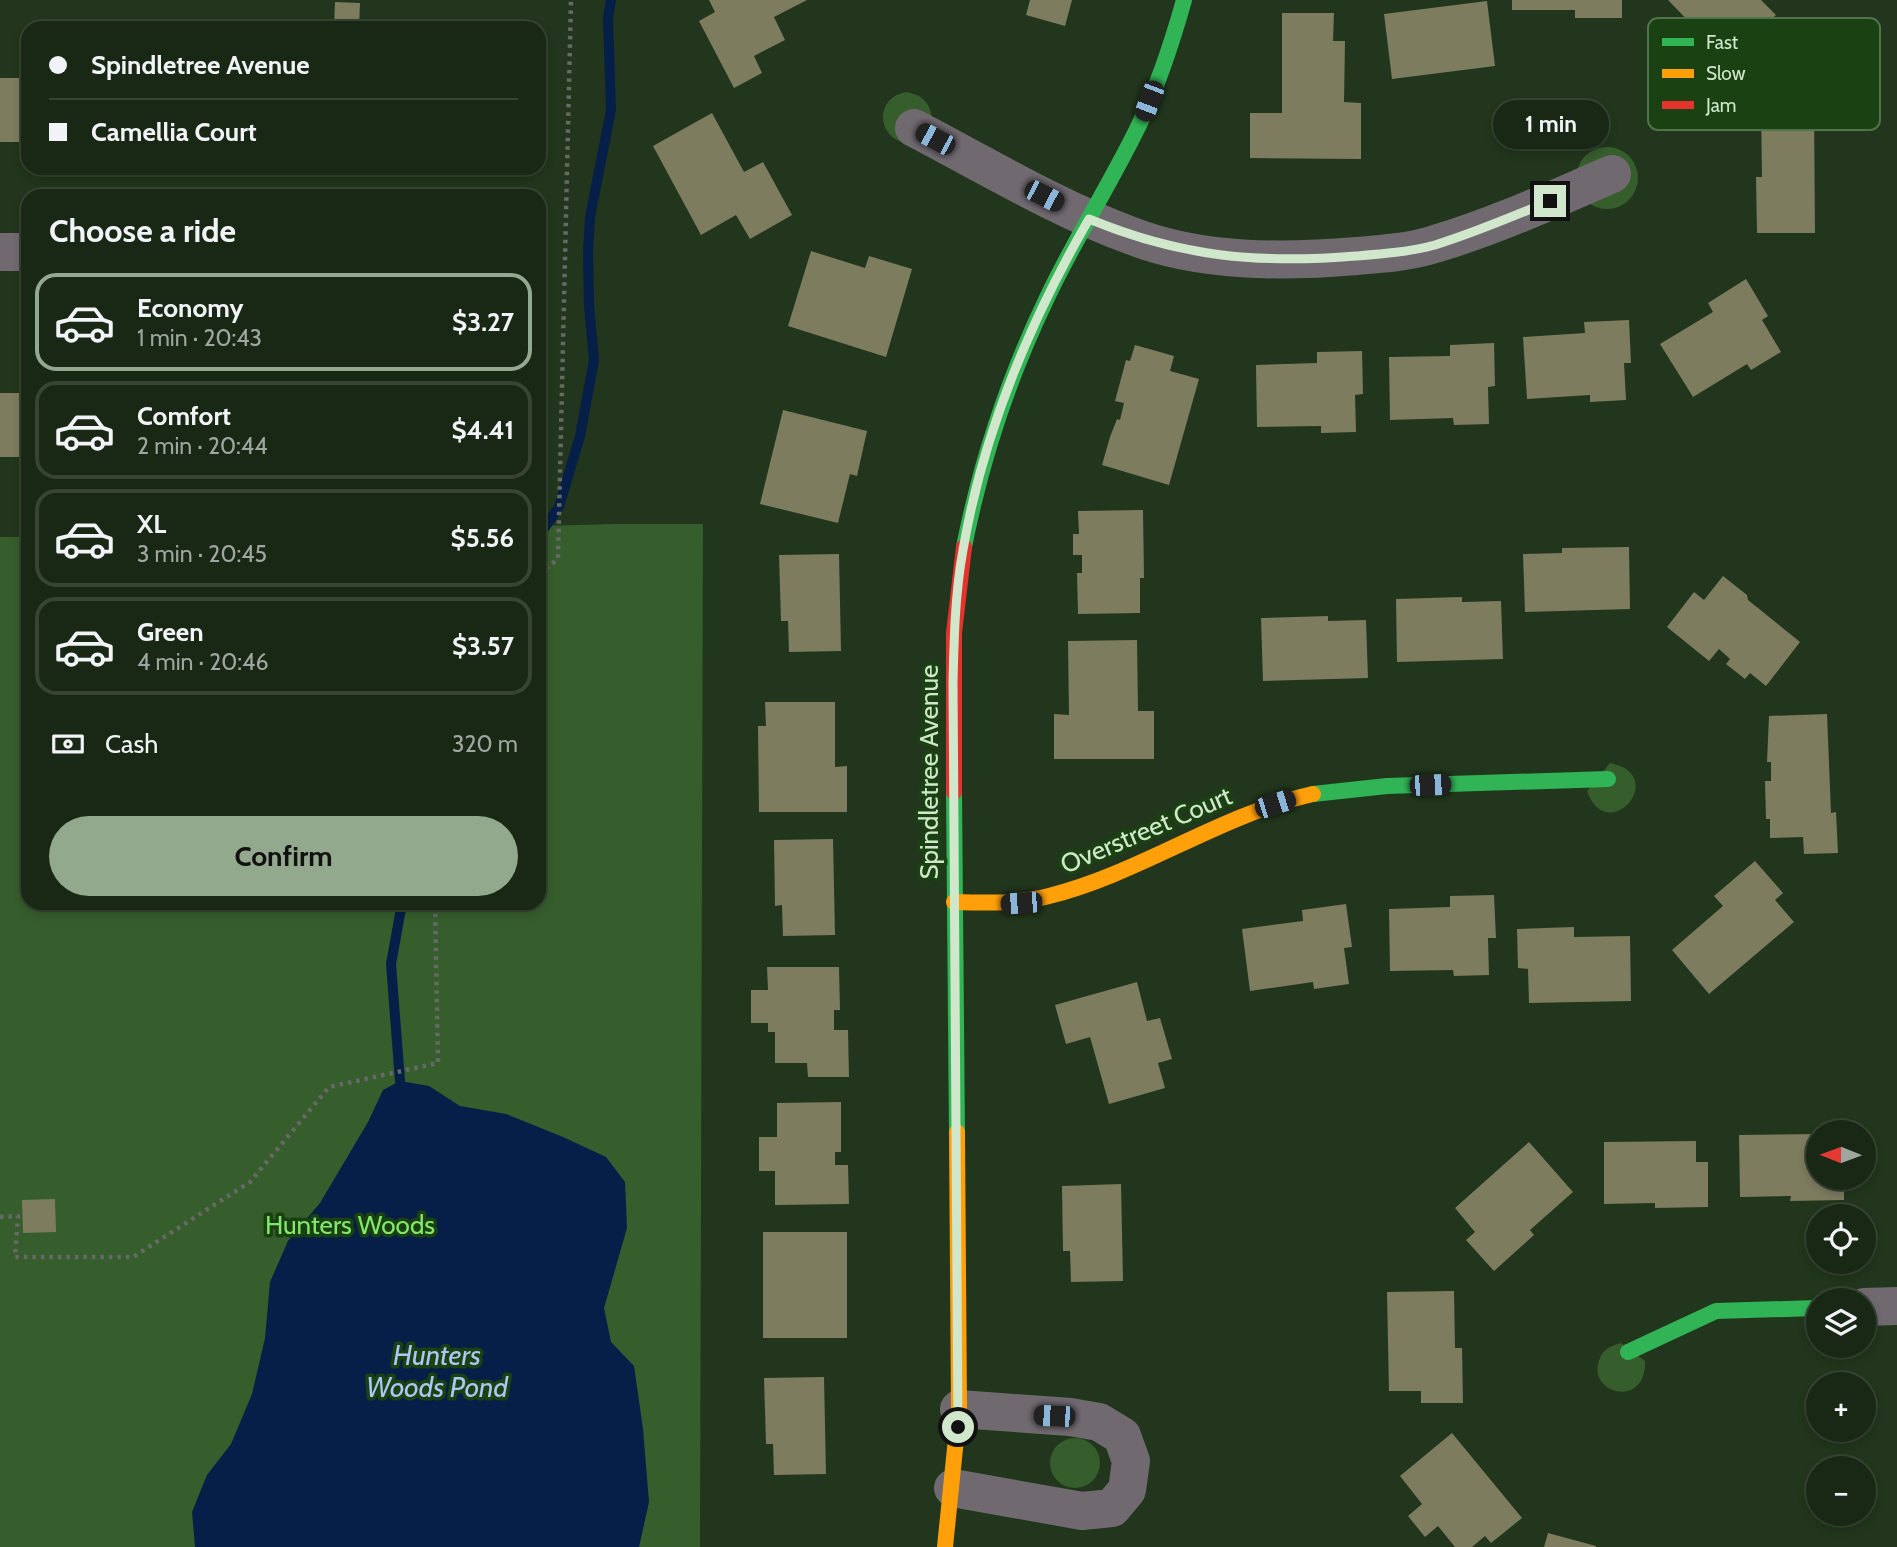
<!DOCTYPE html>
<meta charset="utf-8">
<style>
body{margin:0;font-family:Cabin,sans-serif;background:#263422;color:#f1f3f6;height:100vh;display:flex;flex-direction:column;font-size:26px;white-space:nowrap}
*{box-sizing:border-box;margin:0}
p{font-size:23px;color:#9fa6a0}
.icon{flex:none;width:38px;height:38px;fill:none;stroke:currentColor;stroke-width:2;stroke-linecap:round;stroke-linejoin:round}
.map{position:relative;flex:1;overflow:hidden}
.sheet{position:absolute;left:21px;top:189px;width:525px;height:721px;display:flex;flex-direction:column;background:#192815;border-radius:21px;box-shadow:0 4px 10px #0003,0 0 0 2px #374434}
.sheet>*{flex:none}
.top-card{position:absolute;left:21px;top:21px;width:525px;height:154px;border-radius:21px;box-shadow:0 4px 10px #0003,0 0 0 2px #374434;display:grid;align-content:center;height:154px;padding:0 28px;background:#192815}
.needle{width:46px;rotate:271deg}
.buttons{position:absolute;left:1806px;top:1120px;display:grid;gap:14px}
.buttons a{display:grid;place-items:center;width:70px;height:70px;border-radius:50%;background:#192815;box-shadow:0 4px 10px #0003,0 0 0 2px #374434;font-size:35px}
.end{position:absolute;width:32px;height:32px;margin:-16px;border:9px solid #d1e7cc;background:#111;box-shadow:0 0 0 4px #111}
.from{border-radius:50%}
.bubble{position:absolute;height:49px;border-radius:24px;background:#192815;box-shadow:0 4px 10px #0003,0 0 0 2px #374434;font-size:23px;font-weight:700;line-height:49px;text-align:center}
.car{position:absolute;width:21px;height:42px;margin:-21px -10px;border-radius:9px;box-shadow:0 0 5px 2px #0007;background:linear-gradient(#222 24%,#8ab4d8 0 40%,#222 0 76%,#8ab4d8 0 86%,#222 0)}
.top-card b{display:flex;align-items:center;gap:24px;height:66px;font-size:26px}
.top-card b+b{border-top:2px solid #374434}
.top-card i{width:18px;height:18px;background:#f1f3f6}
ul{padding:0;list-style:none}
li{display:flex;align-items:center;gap:21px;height:98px;margin:0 14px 10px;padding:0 14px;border:4px solid #374434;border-radius:21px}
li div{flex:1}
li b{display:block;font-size:26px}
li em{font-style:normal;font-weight:700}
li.selected{border-color:#93a98e}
li>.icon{width:63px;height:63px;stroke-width:1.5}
h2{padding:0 28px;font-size:32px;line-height:84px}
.pay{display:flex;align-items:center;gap:18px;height:77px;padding:0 28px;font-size:26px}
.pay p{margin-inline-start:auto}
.cta{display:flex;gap:14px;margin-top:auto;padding:14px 28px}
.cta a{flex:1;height:80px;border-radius:42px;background:#93a98e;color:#111;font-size:28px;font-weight:700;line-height:80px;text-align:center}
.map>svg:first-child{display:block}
</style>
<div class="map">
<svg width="1897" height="1547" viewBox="0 0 1897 1547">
<rect width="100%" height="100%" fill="#21361c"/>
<path fill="#365d2c" d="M907,92C923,95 932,105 932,121L907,143C875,138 875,96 907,92Z
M1576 178a31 31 0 1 1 62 0a31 31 0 1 1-62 0Z
M613,524H703L700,1547H0V537H28V903H539V526Z
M1610,763C1671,775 1607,848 1587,791Z
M1621,1343L1645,1361C1647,1410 1584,1394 1600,1358C1604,1348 1611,1346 1621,1343Z
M1050 1463a25 25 0 1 1 50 0a25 25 0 1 1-50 0Z"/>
<path fill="#051f48" d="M400,1081L429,1086L460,1106L506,1114L563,1137L606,1157L625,1182L627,1228L604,1308L611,1342L634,1366L643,1429L649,1502L639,1547H195L192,1512L207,1475L231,1444L252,1394L265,1338L270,1282L288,1241L320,1203L368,1122L383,1090Z"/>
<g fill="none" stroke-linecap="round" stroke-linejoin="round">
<path stroke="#051f48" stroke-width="10" d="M539,536L559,507L580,436L594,360L589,306L588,251L590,217L611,110L608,18L611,0
M400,1081L391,964L402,903"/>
</g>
<path fill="#7d7c5f" d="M709,0H807L774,17L785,40L754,56L762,73L734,88L699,21L715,12Z
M1030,0H1072L1065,26L1026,15Z
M1512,0H1622V18H1575V10H1512Z
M1668,0H1761L1776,15L1716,74L1690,48L1703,36Z
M1487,1L1495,66L1392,79L1384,14Z
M335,2L360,3L359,28H334Z
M1282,13H1334L1333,41H1345L1344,102L1361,103V159L1250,158V113H1282Z
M0,78H28V142H0Z
M1814,108L1815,233H1757L1756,177H1762L1761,109Z
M712,113L744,172L763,162L792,215L750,239L736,215L701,235L653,146Z
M811,251L865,268L869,256L912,269L886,357L788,326Z
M1746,279L1768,316L1762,320L1781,352L1751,370L1747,364L1693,397L1660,344L1713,312L1708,303Z
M1629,320L1631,363H1624L1626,400L1590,402V395L1527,399L1523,337L1585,333L1584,322Z
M1494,343L1495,386L1488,387L1489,424L1454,425L1453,418L1390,420L1389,357L1450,356V345Z
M1135,345L1174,356L1170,371L1199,379L1169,485L1102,465L1110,437L1117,419L1120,420L1124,403L1115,401L1126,360L1130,361Z
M1362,351L1363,394L1355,395L1356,432L1321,433V426L1257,427L1256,365L1317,363V352Z
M0,393H28V457H0Z
M783,410L867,431L857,476L850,474L838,523L760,504Z
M1143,510L1144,578H1140V613L1078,614L1077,573H1082V555H1073V534H1079L1078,511Z
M1629,547L1630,609L1525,612L1523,554L1562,553V548Z
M839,554L841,651L789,652L788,621H781L779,555Z
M1723,576L1747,595L1748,600L1800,642L1766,686L1750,673L1745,679L1726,664L1730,659L1719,649L1709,661L1667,627L1694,592L1704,600Z
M1462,597V602L1501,601L1503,659L1397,662L1396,599Z
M1328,616V621L1366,620L1368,678L1263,681L1261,618Z
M1137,640L1138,711H1154V759H1054V714L1069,715L1068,641Z
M765,702H835V767L847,766V812H759L758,726H766Z
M1827,714L1831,813L1836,812L1838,853L1804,854L1803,837L1770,838V819H1766L1765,781H1771V762H1767L1769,716Z
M833,839L835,935L783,936L782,905L775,906L774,840Z
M1755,861L1783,893L1775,900L1794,922L1709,994L1672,950L1723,906L1714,896Z
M1494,895L1496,938H1488L1489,975L1454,976L1453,970L1390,971L1389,909L1450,907V896Z
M1346,904L1352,947L1344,948L1349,984L1314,989L1313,982L1250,991L1242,929L1303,921L1302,910Z
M1574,927V937L1630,936L1631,1001L1529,1003L1528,969L1518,968L1517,929Z
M767,967H839L840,1010H834V1030H848L849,1077H808L807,1063H775V1032H768V1023H751V990H768Z
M1137,982L1147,1021L1160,1018L1172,1059L1158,1063L1165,1088L1109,1104L1090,1037L1066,1044L1055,1005Z
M841,1102V1152H835V1165H848L849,1204L775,1205V1171H759V1137H777V1103Z
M1818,1134V1178H1844V1200L1790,1201L1791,1196L1740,1197L1739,1135Z
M1696,1141V1162H1708V1207L1655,1208V1203L1604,1204V1142Z
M1529,1142L1573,1192L1530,1230L1534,1235L1494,1271L1466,1240L1475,1232L1455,1208Z
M1121,1184L1123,1281L1071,1282L1070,1251H1063L1062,1186Z
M55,1199L56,1232L23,1233L22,1200Z
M763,1232H847V1338H763Z
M1454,1291L1455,1348H1462L1463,1403H1421V1391H1389L1387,1292Z
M824,1377L826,1474L774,1475L773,1444H766L764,1378Z
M1452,1433L1522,1518L1491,1543L1485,1536L1472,1547H1455L1438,1526L1425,1537L1408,1516L1422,1504L1400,1476Z
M1548,1533L1596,1546V1547H1544Z"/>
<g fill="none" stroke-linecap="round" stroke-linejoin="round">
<path stroke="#666965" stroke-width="4.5" stroke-dasharray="3.5 5" stroke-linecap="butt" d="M539,574L558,559L571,0
M0,1217L18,1216L15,1257H133L250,1182L329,1087L438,1063L435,903"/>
<path stroke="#706a70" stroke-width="38" d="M914,128C985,165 1056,208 1132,236C1202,263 1283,262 1357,256C1383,254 1410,252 1435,244C1496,226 1554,199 1612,174
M0,252H28
M1864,1307L1897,1306
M953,1488L1082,1511L1112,1508L1127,1490L1131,1461L1122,1436L1099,1422L1070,1417L959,1409"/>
<path stroke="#30b455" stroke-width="16" d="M964,547C981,461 1008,379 1046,300C1074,240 1110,185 1139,125C1158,85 1172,43 1184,0
M954,792L957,1132
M1313,794L1387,786L1608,779
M1628,1352L1716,1311L1818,1308"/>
<path stroke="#ff9f0a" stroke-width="16" d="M954,902C986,903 1018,904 1049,896C1141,873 1219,815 1313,794
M945,1547L959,1409L957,1132"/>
<path stroke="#e5322d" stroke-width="16" d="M954,792V633L964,547"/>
</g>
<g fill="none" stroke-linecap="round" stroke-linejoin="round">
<path stroke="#d1e7cc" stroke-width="9" d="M958,1427L953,683C954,638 955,594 963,550C983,433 1030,321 1089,219C1181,257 1257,264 1356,256C1382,254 1409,252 1435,245C1474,233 1512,217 1550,201"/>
</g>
<g text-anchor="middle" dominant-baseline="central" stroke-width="7" stroke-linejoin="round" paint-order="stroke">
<g font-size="26" fill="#d1e7cc" stroke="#1a4111">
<text transform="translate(929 772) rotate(-90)">Spindletree Avenue</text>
<text transform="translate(1146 830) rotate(-23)">Overstreet Court</text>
</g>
<g font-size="26" fill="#84e76d" stroke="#1a4111">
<text x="350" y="1225">Hunters Woods</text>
</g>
<g font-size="28" font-style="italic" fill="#aac7f6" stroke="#1a4111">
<text x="437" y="1355">Hunters<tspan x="437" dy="32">Woods Pond</tspan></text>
</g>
</g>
<rect x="1648" y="18" width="232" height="112" rx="10" fill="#1a4111" stroke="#517349" stroke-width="2"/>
<rect x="1662" y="38" width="32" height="8" fill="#30b455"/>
<rect x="1662" y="69" width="32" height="9" fill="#ff9f0a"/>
<rect x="1662" y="101" width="32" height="8" fill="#e5322d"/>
<g font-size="19" fill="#d1e7cc">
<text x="1706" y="49">Fast</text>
<text x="1706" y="80">Slow</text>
<text x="1706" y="112">Jam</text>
</g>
</svg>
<div class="buttons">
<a><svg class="needle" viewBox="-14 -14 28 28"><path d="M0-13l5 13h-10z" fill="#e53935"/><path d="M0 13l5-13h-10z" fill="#9fa6a0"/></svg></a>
<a><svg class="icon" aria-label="locate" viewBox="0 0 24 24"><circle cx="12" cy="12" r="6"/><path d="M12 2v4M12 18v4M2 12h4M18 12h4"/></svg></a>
<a><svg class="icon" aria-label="layers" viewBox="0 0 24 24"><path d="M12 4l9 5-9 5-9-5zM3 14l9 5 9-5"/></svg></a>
<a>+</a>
<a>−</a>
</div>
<i class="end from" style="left:958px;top:1427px"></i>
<i class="end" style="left:1550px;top:201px"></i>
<div class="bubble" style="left:1493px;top:100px;width:116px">1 min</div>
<i class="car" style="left:1149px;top:101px;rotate:201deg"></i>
<i class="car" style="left:935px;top:139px;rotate:298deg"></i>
<i class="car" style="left:1044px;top:196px;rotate:117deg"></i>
<i class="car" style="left:1430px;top:785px;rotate:88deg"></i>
<i class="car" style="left:1275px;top:804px;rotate:72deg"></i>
<i class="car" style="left:1021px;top:903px;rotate:266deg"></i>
<i class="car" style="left:1054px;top:1416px;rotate:272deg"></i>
<div class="top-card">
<b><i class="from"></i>Spindletree Avenue</b>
<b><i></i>Camellia Court</b>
</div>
<section class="sheet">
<h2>Choose a ride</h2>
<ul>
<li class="selected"><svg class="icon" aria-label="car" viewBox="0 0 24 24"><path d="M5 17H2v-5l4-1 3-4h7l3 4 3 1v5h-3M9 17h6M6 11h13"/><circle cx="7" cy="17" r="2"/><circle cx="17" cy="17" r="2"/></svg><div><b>Economy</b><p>1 min · 20:43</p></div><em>$3.27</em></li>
<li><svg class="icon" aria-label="car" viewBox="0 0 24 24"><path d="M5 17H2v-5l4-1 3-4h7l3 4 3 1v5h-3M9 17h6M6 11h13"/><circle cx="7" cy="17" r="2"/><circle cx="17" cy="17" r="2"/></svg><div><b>Comfort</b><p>2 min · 20:44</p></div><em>$4.41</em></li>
<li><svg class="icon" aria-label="car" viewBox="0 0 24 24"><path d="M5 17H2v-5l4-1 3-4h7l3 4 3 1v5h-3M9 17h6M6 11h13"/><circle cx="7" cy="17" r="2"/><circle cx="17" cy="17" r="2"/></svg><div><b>XL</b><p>3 min · 20:45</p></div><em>$5.56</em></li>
<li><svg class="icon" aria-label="car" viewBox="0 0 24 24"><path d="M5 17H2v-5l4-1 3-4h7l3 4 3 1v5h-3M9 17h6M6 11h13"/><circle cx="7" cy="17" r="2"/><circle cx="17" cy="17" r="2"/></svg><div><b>Green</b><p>4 min · 20:46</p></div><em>$3.57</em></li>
</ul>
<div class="pay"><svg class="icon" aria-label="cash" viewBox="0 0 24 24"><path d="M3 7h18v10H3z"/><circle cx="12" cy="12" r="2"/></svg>Cash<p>320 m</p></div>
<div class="cta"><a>Confirm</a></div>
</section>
</div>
